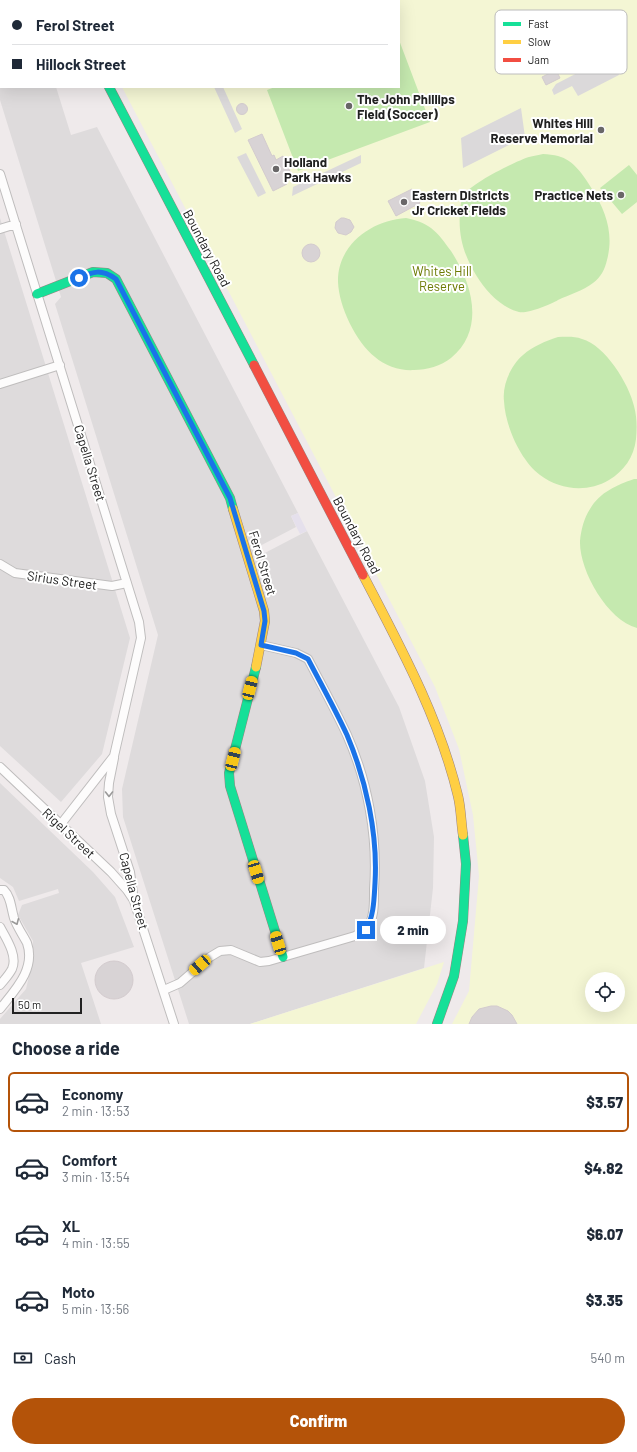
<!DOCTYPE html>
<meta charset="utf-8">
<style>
body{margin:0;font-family:Barlow,sans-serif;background:#f6f6f7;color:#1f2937;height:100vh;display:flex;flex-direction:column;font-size:15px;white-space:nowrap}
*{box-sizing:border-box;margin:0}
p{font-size:13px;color:#747a83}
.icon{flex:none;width:22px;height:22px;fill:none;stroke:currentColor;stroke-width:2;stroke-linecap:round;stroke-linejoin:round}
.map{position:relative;height:1024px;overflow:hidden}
.side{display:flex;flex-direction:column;background:#fff;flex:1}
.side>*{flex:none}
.guide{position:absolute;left:0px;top:0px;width:400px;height:88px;box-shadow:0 4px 16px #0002;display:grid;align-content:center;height:88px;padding:0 12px;background:#fff}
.fabs{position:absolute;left:585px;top:972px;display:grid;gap:8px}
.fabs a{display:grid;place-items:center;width:40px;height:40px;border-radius:50%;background:#fff;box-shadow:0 4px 16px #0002;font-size:20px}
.scale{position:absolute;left:12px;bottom:10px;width:70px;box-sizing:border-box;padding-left:4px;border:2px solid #212121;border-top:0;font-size:11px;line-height:14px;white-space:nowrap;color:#212121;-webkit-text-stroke:3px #fff;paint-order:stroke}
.end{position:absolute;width:18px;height:18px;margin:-9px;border:5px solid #1a73e8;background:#fff;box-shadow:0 0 0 2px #fff}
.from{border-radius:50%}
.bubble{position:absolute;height:28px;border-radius:14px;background:#fff;box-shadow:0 4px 16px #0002;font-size:13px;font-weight:800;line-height:28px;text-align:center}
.car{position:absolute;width:12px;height:24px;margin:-12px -6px;border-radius:5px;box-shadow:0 0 3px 1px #0007;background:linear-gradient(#f5c518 24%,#345 0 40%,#f5c518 0 76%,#345 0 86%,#f5c518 0)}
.guide b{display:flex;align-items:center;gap:14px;height:38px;font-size:15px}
.guide b+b{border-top:1px solid #e0e1e3}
.guide i{width:10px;height:10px;background:#1f2937}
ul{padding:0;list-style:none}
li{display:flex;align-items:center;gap:12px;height:60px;margin:0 8px 6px;padding:0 4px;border:2px solid transparent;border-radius:6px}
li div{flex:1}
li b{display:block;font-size:15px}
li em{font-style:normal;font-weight:800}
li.current{border-color:#b45309}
li>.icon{width:36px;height:36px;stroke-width:1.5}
h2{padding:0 12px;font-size:18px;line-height:48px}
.pay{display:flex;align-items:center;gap:10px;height:44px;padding:0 12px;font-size:15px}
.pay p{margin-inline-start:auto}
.action{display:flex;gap:8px;margin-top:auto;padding:8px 12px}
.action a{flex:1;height:46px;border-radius:24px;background:#b45309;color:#fff;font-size:16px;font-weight:800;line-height:46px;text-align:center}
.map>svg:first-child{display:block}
</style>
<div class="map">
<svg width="637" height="1024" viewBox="0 0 637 1024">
<rect width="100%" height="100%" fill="#efeaeb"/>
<path fill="#dedbdc" d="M0,0L29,1H1V87H56L71,135L97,127L298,513L291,516L296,527L256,548L259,556L307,531L399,707L425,781L434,837L433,888L424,968L250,1024H189L123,817L122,789L158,635L55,304L61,297L0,100Z
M0,218L130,638L102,754L61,802L0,746Z
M0,783L93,872L115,897L134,947L81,963L101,1024H0V1019L26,989L32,963L33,941L18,915L22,905L59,893L58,889L19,901L13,887L0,878Z"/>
<path fill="#e5e0ec" d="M298,513L307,531L300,534L291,516Z"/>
<path fill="#f4f6d4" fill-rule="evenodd" d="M77,0H637V1024H452L469,991L479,876L473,815L459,749L435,687L122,87H399V1ZM592,979H618V1005H592Z
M444,962L437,984L416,1024H250Z"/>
<path fill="#c5e9af" d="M399,40L430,122L298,171L267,90L275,87H399Z
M543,154C548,154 554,155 558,156C574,160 584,176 592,189C606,211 614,234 607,260C605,269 601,277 593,283C584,290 569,295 558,300C550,305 527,314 519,312C500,307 486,291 476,275C464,255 458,236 460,212C460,207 461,200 464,195C470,184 516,161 529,157C533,156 539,155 543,154Z
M629,165L637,175V202L622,214L600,188Z
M406,218C415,220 423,222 431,228C439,234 445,243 451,251C472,283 486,329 451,358C441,366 427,370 414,370C401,371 385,366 375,357C356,342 339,307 338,282C337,245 372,220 406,218Z
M558,337C566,337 574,336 582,339C605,345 629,384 634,406C637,417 637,428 636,439C634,457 624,471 609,480C587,493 560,490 540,475C520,460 505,425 504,401C502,385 511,365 523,355C533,346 546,341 558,337Z
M634,479H637V628C607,620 579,570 580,541C581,530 584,518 590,509C600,492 617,485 634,479Z"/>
<path fill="#dbd9da" d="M605,55L609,62L616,68L619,75L578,96L572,86L554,95L552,90L556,84L583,70L589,65Z
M214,87H223L242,129L235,133Z
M521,108L525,137L463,168L461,138Z
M246,153L266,193L258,197L237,157Z
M361,155V163L292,196L293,187Z"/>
<path fill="#d8d3d5" stroke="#d3cbce" d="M556,70L560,78L546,85L542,77Z
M236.5 109a5.5 5.5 0 1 1 11 0a5.5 5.5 0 1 1-11 0Z
M262,134L272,156L274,155L276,160L283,156L292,176L285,180L287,184L273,191L248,140Z
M412,189L420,203L396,216L388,201Z
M341,218H344L350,220L354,227L351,232L346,235L338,233L335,228L336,222Z
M302 253a9 9 0 1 1 18 0a9 9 0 1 1-18 0Z
M95 980a19 19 0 1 1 38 0a19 19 0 1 1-38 0Z
M491,1006H497L508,1011L512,1015L517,1024H469L472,1017L479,1009Z"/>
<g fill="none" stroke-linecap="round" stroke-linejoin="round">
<defs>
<path id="street" d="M0,174L139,622L141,638L114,756L61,824
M0,229L16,224
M0,384L60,365
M0,564L15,573L112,586L127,583
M114,758L109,783L108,797L111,814L130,872L134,901L174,1024
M0,767L111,872L127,890L133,899
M0,890H4C11,897 11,908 14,918C17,927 23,935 27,943C36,969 15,990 0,1009
M0,927C6,938 18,956 12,969C9,975 4,980 0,985
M164,990L180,983L210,957L220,951L231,950L260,962L269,961L355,936C358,934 363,932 366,930C375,919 374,901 374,889C378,837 368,782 347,735C335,709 321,684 308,659L296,653L261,645"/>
<path id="fast" d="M64,0V1
M109,87L254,365
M37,294L93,272L107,273L116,279L230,498L233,509
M256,667L229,773L230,786L283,957
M437,1024L454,976L463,921L466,864L463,835"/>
<path id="slow" d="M233,509L264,611L265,621L256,667
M363,575C400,646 439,717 458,796C461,808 461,822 463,835"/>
<path id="jam" d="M254,365L363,575"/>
</defs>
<use href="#street" stroke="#bfbdbd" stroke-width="10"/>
<use href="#fast" stroke="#9b8481" stroke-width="10"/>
<use href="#slow" stroke="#9b8481" stroke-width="10"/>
<use href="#jam" stroke="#9b8481" stroke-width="10"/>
<use href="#street" stroke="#fdfcfc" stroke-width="8"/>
<use href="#fast" stroke="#16e098" stroke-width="9"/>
<use href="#slow" stroke="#ffcf43" stroke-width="9"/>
<use href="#jam" stroke="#f24e42" stroke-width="9"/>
</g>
<defs><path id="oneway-chevron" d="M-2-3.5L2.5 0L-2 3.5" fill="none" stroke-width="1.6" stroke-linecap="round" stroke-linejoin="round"/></defs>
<g stroke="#9a9999">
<use href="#oneway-chevron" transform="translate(109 794) rotate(90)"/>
<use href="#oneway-chevron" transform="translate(16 922) rotate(67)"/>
</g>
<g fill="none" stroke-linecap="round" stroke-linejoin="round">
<path stroke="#1a73e8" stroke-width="5" d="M79,278C94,271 101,269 116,279L230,498L264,611L265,621L261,645L296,653L308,659C321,684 335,709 347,735C366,780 378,834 375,883C374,900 374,915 366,930"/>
</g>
<g fill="#696768" stroke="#fff" stroke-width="1.5">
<circle cx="349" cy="106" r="4"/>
<circle cx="601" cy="130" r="4"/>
<circle cx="276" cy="169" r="4"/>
<circle cx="621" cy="195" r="4"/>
<circle cx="404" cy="202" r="4"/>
</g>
<g text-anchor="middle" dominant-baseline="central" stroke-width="4" stroke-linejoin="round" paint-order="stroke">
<g font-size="13" font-weight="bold" fill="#212121" stroke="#fff" text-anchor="start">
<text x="357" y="99">The John Phillips<tspan x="357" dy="15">Field (Soccer)</tspan></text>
<text x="593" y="123" text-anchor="end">Whites Hill<tspan x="593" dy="15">Reserve Memorial</tspan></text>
<text x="284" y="162">Holland<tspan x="284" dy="15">Park Hawks</tspan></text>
<text x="412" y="195">Eastern Districts<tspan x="412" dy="15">Jr Cricket Fields</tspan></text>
<text x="613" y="195" text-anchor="end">Practice Nets</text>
</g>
<g font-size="13" fill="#212121" stroke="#fff">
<text transform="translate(207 248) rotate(62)">Boundary Road</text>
<text transform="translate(90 463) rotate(73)">Capella Street</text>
<text transform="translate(357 535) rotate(62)">Boundary Road</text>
<text transform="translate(263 563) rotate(73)">Ferol Street</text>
<text transform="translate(62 580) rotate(8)">Sirius Street</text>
<text transform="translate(69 833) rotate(43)">Rigel Street</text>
<text transform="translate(134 891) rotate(75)">Capella Street</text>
</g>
<g font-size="13" fill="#6d7a03" stroke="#fff">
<text x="442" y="271">Whites Hill<tspan x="442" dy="15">Reserve</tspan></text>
</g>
</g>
<rect x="495" y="10" width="132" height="64" rx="6" fill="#fff" stroke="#bcbcbc" stroke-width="1"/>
<rect x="503" y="22" width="18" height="4" fill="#16e098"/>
<rect x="503" y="40" width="18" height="4" fill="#ffcf43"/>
<rect x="503" y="58" width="18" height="4" fill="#f24e42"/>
<g font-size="11" fill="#212121">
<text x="528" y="28">Fast</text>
<text x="528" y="46">Slow</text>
<text x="528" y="64">Jam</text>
</g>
</svg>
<div class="fabs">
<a><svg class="icon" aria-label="locate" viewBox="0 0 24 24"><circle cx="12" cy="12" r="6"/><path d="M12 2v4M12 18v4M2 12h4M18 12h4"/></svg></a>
</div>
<div class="scale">50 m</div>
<i class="end from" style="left:79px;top:278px"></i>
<i class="end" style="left:366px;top:930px"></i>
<div class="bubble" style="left:380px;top:916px;width:66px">2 min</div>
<i class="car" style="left:250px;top:688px;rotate:14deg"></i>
<i class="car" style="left:233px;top:759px;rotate:14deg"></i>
<i class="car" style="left:256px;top:872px;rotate:163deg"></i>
<i class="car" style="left:278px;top:943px;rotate:343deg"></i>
<i class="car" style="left:200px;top:965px;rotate:229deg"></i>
<div class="guide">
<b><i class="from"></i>Ferol Street</b>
<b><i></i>Hillock Street</b>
</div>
</div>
<section class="side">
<h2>Choose a ride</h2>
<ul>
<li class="current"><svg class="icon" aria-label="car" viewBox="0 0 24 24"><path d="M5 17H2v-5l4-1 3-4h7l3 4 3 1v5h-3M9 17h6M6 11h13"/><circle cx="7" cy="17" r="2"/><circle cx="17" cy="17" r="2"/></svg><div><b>Economy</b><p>2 min · 13:53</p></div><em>$3.57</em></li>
<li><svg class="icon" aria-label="car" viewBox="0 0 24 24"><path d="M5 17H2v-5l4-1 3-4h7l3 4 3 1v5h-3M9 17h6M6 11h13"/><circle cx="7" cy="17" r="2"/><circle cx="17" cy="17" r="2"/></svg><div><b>Comfort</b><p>3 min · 13:54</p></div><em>$4.82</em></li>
<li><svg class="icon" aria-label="car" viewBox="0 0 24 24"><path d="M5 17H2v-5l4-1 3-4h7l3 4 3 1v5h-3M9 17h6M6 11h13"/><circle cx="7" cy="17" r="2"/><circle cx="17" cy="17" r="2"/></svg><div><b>XL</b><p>4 min · 13:55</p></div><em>$6.07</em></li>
<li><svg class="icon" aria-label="car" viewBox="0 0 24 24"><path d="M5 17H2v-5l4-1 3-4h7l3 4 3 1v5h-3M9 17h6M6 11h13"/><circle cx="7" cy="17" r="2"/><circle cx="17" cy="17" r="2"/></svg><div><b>Moto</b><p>5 min · 13:56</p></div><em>$3.35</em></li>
</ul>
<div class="pay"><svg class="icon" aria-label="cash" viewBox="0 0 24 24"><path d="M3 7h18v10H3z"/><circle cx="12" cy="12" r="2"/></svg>Cash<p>540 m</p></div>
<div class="action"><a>Confirm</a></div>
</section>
